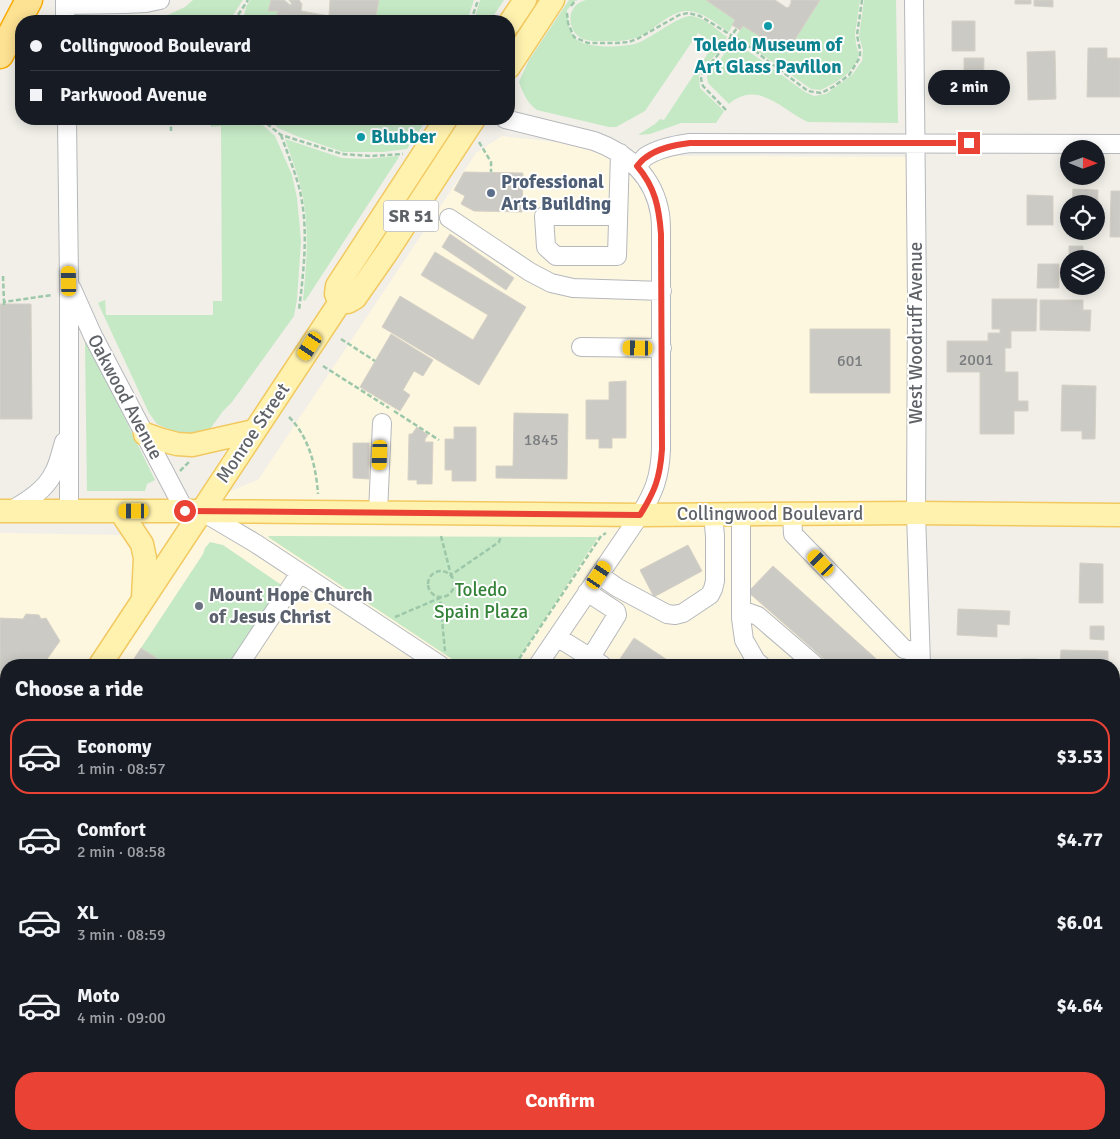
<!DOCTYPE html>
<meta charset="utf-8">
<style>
body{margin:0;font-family:Signika,sans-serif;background:#20242c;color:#f1f3f6;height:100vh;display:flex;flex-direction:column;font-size:19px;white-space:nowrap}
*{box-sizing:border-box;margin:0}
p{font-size:16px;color:#9ea1a6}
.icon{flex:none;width:28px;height:28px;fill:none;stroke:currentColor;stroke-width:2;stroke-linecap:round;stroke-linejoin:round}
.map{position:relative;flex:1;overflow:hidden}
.sheet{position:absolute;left:0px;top:659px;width:1120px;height:481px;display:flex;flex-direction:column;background:#171b24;border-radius:20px 20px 0 0;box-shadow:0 2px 12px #0003}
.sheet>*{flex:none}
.banner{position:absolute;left:15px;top:15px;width:500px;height:110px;border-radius:20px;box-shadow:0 2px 12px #0003;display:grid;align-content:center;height:110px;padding:0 15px;background:#171b24}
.needle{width:32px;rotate:91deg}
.buttons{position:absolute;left:1060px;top:140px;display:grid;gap:10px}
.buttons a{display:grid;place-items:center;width:45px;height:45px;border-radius:50%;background:#171b24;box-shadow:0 2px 12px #0003;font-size:25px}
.end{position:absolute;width:22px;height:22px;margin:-11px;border:6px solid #ea4335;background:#fff;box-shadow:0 0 0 2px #fff}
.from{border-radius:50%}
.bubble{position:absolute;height:35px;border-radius:18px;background:#171b24;box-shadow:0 2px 12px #0003;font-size:16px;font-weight:800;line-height:35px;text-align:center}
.car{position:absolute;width:15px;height:30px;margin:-15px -8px;border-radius:6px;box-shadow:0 0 4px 1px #0007;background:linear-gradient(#f5c518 24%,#345 0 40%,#f5c518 0 76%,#345 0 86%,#f5c518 0)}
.banner b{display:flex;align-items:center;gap:18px;height:48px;font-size:19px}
.banner b+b{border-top:1px solid #363941}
.banner i{width:12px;height:12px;background:#f1f3f6}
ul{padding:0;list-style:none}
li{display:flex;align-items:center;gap:15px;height:75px;margin:0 10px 8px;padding:0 5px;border:2px solid transparent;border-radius:20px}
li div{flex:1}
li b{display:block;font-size:19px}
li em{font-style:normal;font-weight:800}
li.on{border-color:#ea4335}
li>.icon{width:45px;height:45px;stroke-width:1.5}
h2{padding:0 15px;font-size:22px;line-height:60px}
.button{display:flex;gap:10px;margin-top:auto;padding:10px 15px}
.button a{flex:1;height:58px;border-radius:20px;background:#ea4335;color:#fff;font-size:20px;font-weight:800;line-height:58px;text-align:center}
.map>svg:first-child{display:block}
</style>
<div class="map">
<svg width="1120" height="1139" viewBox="0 0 1120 1139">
<rect width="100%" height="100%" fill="#f1efe8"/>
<path fill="#fef7e0" d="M502,136L682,156L907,157L911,665H6V1134H1114V964H1120V1139H0V533L122,535L258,480L476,153Z"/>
<path fill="#e1ded6" d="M249,1134H637L634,1139H245Z"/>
<path fill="#c5e8c5" d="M193,0H243L229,21H159V19L185,7Z
M250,0H271L268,10L279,11L277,15H284L283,21H243L246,7Z
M379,0H474L467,21H372L376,15Z
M480,0H504L490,21H474Z
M569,0H576L567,10C568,20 568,31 576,39C586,49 627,48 640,42C652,37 680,15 691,16C704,17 717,30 727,37L717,53L701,70L699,77L700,88L724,111L716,123H681L650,134L638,135L655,124L660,119L664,120L714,44L698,33L645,111L616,127H609L537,110C527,103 523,93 519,82L529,60Z
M586,0H706L735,20L729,32C717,24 701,10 685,11C668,13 653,31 638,37C626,42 612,41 600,41C591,41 582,41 575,33C566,20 570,4 586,0Z
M820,0H860L855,34L856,44L859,55L855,64L847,74L836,82L821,90L811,89L736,36L743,26L784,51L789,49Z
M864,0H896L898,123L808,122C782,110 758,79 729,104L708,83L707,76L720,60L732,42L754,55L805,92L814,96L826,94L852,75L862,61L863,50L859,36Z
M211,119H256L275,136L292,175L297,198L301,241L297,299L294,316L232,402L223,411L210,429L197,435L181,434L170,430L157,424L149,413L98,303L105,300L106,315H213V301H222L221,126L211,127Z
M269,119H427L407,149L383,152H343L299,137L278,128Z
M285,139L342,158L367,159L396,156L399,157L305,301L303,300C307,261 310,222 300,184C296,169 290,154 285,139Z
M87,341L155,480L147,484L145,491H87L85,343Z
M269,536L598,537L515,665H461L268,537Z
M210,542L223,545L283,586L233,665H167L141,648L203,554L205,548Z"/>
<path fill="#cccac5" stroke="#d6d1c6" d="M271,0H284L290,5L292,4L289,0H299L302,4L301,11L329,16L330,0H379L376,15L372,21H283L284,15H276L279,11H268Z
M706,0H775L787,8L789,7L791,3V0H820L789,49L784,51L743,26L740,30L732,25L735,20Z
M1015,0H1031V4H1015Z
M1034,0H1053V7L1034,6Z
M952,21H975V51H952Z
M1088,48H1107V58H1120V97H1087Z
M1055,51L1056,99L1028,100L1027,52Z
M964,58H984L983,103H948V75H964Z
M464,172L523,173L522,212L474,211L461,204L465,196L454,190Z
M1073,189L1098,190L1097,233H1072V231H1096V204H1072Z
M1111,191H1120V237H1110Z
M1027,195L1053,196V225H1027Z
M450,234L514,278L506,290L442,247Z
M1069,246H1083V259H1069Z
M435,252L526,307L479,385L382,327L400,296L473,340L488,315L421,275Z
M1038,264H1059V288H1037Z
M992,299H1037L1036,331H1011V348H1005V372H1018V401H1028V411H1014V434H980V372H947V341H988V333H1000V329H992Z
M1040,300H1083V310H1091L1090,331L1040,330Z
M0,304H31L32,419H0Z
M810,329H890V393H810Z
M391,334L433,360L423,376L414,371L403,390L410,395L400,411L360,387Z
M626,381V438H612V448H599V439H586V400H609V382Z
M1062,385L1096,386L1095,439H1082V431H1061Z
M514,413L568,414L567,479L496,478V466H513Z
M417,427L428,435L425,439V442H433L432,484H417V480H408L409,434H412Z
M454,427H476V481H452V470H445V439H454Z
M353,443H369V479L353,478Z
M688,545L702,571L654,597L640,570Z
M1080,563L1103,564V603H1079Z
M773,566L883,665H831L748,592Z
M958,609L1010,611L1009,625L997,624V637L957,635Z
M26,614L39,615L41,619L46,618L60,641L45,662H41L39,665H6V707H0V618L23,619Z
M1090,626H1104V640L1090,639Z
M634,638L675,665H616Z
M141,648L167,665H130Z
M1061,650L1108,651V665H1060Z
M1021,659H1037L1036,665H1021Z
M6,1049V1120L4,1124L0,1121V1058Z
M1114,1091H1120V1139H1066V1134H1114Z
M93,1134H105L113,1139H90Z
M481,1134H615L612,1139H478Z"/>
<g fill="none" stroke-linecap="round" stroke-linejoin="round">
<defs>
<path id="minor" d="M65,0V21
M914,0L917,299L916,513L921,665
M65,5L125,4L146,3L160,0
M67,119L69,281V511
M505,119L594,141C628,153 654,177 660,214C661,220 661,227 661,234V449C660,477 654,492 640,515L538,665
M637,166C639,164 642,160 645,157C658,148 675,145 690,143L1120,144
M618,216H544L546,247L556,256H617L620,153
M449,218L530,272L551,283L573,288L662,291
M72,289L93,336L185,511
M581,347L662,348
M10,511C26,502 46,490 54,472C59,463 61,452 64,442
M201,511L255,543L440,665
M378,513L382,423
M741,514V618L744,640L756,661L761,665
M792,514L793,534L904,649L920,653
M599,575L618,588L667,614L675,615L683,613L710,595L713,589L715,581V536L713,514
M587,592L616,611L617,615L591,657
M741,610L758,616L815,665
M557,637L602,665
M239,665L300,573
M1114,950H1120
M1114,1028H1120
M755,1134L762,1139
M926,1134V1139
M53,1139L56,1134
M230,1139L233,1134
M658,1139L662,1134"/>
<path id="major" d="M509,24L525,0
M509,67L553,0
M340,302H348L355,298L387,252L474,119
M340,302L336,294L337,286L446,119
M145,434L162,440L177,444L192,445L254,431
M0,511H185L640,515L916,513L1120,515
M120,511L142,544L145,558L143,598
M100,665L340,302
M0,794L6,785
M0,834L6,824"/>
<path id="highway" d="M0,55L29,0"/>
</defs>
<use href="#minor" stroke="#b5b8bc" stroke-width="20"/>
<use href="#major" stroke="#f2c960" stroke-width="25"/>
<use href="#highway" stroke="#f9ab00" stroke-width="29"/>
<path stroke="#9cc7a9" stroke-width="2.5" stroke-dasharray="5 2.5" stroke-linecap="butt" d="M571,6L576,0
M567,13L568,23L574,37L588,43H617L629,42L639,38L679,15L688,13L700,16L747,45L808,91L821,93L833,87L849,75L860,57V50L857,35L862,0
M239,15V21
M234,21L248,0
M471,21L478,0
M726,110L703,86L701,79L703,71L717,56L737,28
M171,119V131
M261,119L281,135L342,154L371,156L403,154
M281,135C287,152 294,169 299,187C309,227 304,268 299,310
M479,142L491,162V172
M3,276L4,302
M4,305V302L52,295
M341,339L375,361
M323,366L389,408
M394,411L439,440
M289,417C309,437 316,466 318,494
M180,471L189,462
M441,536L451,575L499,542L501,536
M428 584a13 13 0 1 1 26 0a13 13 0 1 1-26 0Z
M395,617L440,598L445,651
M515,665L601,536L606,533"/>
<use href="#minor" stroke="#fff" stroke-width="18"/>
<use href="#major" stroke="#fff2af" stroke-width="22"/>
<use href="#highway" stroke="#fde293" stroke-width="26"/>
</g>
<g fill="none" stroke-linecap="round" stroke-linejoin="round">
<path stroke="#ea4335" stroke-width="6" d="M185,511L640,515C655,491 660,478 662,449L661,234C659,207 655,187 637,166C639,164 642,160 645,158C658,148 675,145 690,143H969"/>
</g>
<g fill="#0f9aa8" stroke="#fff" stroke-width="2">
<circle cx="768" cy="26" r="5"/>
<circle cx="361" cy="137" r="5"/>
</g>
<circle fill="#5c6f8a" stroke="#fff" stroke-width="2" cx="491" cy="193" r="5"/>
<circle fill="#6b7280" stroke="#fff" stroke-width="2" cx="199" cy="606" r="5"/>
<g text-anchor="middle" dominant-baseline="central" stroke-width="4" stroke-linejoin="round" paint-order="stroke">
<g font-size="16" fill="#7a7d7f">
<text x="976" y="360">2001</text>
<text x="850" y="361">601</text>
<text x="541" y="440">1845</text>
</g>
<rect fill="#fff" stroke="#8f9295" stroke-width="1" x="383.5" y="200.5" width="55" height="31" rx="4"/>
<g font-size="18" font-weight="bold" fill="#5f6368">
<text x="411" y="216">SR 51</text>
</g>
<g font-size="19" font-weight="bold" fill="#0d838f" stroke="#fff">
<text x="768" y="45">Toledo Museum of<tspan x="768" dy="22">Art Glass Pavillon</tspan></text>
<text x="371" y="137" text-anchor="start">Blubber</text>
</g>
<g font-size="19" font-weight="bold" fill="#4e5e75" stroke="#fff" text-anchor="start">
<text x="501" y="182">Professional<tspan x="501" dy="22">Arts Building</tspan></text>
</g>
<g font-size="19" fill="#5f6368" stroke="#fff">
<text transform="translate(916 333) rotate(-90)">West Woodruff Avenue</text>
<text transform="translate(125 397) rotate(62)">Oakwood Avenue</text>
<text transform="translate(253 433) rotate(-56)">Monroe Street</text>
<text x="770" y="514">Collingwood Boulevard</text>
</g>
<g font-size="19" fill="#348238" stroke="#fff">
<text x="481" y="590">Toledo<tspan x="481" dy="22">Spain Plaza</tspan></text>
</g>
<g font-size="19" font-weight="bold" fill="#5b616d" stroke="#fff" text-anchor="start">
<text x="209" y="595">Mount Hope Church<tspan x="209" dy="22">of Jesus Christ</tspan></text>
</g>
</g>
</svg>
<div class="buttons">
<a><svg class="needle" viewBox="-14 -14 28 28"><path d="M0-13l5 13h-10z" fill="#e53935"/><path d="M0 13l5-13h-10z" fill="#9ea1a6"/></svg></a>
<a><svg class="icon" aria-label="locate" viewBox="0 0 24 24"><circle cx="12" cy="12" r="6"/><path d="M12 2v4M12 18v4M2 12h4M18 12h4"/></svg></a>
<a><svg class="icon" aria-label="layers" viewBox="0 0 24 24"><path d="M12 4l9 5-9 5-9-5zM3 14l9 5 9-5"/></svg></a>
</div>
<i class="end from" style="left:185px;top:511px"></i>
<i class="end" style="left:969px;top:143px"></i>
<div class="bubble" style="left:928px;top:70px;width:82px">2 min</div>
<i class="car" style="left:69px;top:281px;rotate:359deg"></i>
<i class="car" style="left:310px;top:346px;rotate:213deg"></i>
<i class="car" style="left:638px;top:348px;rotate:271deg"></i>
<i class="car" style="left:380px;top:455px;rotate:182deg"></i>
<i class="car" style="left:134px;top:511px;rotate:270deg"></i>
<i class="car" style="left:821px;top:563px;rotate:316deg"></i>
<i class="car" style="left:599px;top:575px;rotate:34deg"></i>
<div class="banner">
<b><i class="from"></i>Collingwood Boulevard</b>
<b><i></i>Parkwood Avenue</b>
</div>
<section class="sheet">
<h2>Choose a ride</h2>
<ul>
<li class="on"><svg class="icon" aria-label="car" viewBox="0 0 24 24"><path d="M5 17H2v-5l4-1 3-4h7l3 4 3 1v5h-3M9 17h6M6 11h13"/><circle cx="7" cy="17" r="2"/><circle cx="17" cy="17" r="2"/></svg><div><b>Economy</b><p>1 min · 08:57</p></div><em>$3.53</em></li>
<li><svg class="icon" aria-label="car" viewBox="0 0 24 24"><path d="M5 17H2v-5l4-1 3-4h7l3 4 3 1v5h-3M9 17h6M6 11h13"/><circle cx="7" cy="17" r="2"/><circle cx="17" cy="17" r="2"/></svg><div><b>Comfort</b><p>2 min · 08:58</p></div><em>$4.77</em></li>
<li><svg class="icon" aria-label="car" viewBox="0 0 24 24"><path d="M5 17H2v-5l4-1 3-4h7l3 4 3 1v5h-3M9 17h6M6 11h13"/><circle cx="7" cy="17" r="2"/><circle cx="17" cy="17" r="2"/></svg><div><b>XL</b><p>3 min · 08:59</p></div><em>$6.01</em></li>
<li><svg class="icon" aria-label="car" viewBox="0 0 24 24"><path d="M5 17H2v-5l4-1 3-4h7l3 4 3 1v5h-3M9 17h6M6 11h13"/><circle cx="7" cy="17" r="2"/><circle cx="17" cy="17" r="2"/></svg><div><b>Moto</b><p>4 min · 09:00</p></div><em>$4.64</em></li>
</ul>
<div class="button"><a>Confirm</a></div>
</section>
</div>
